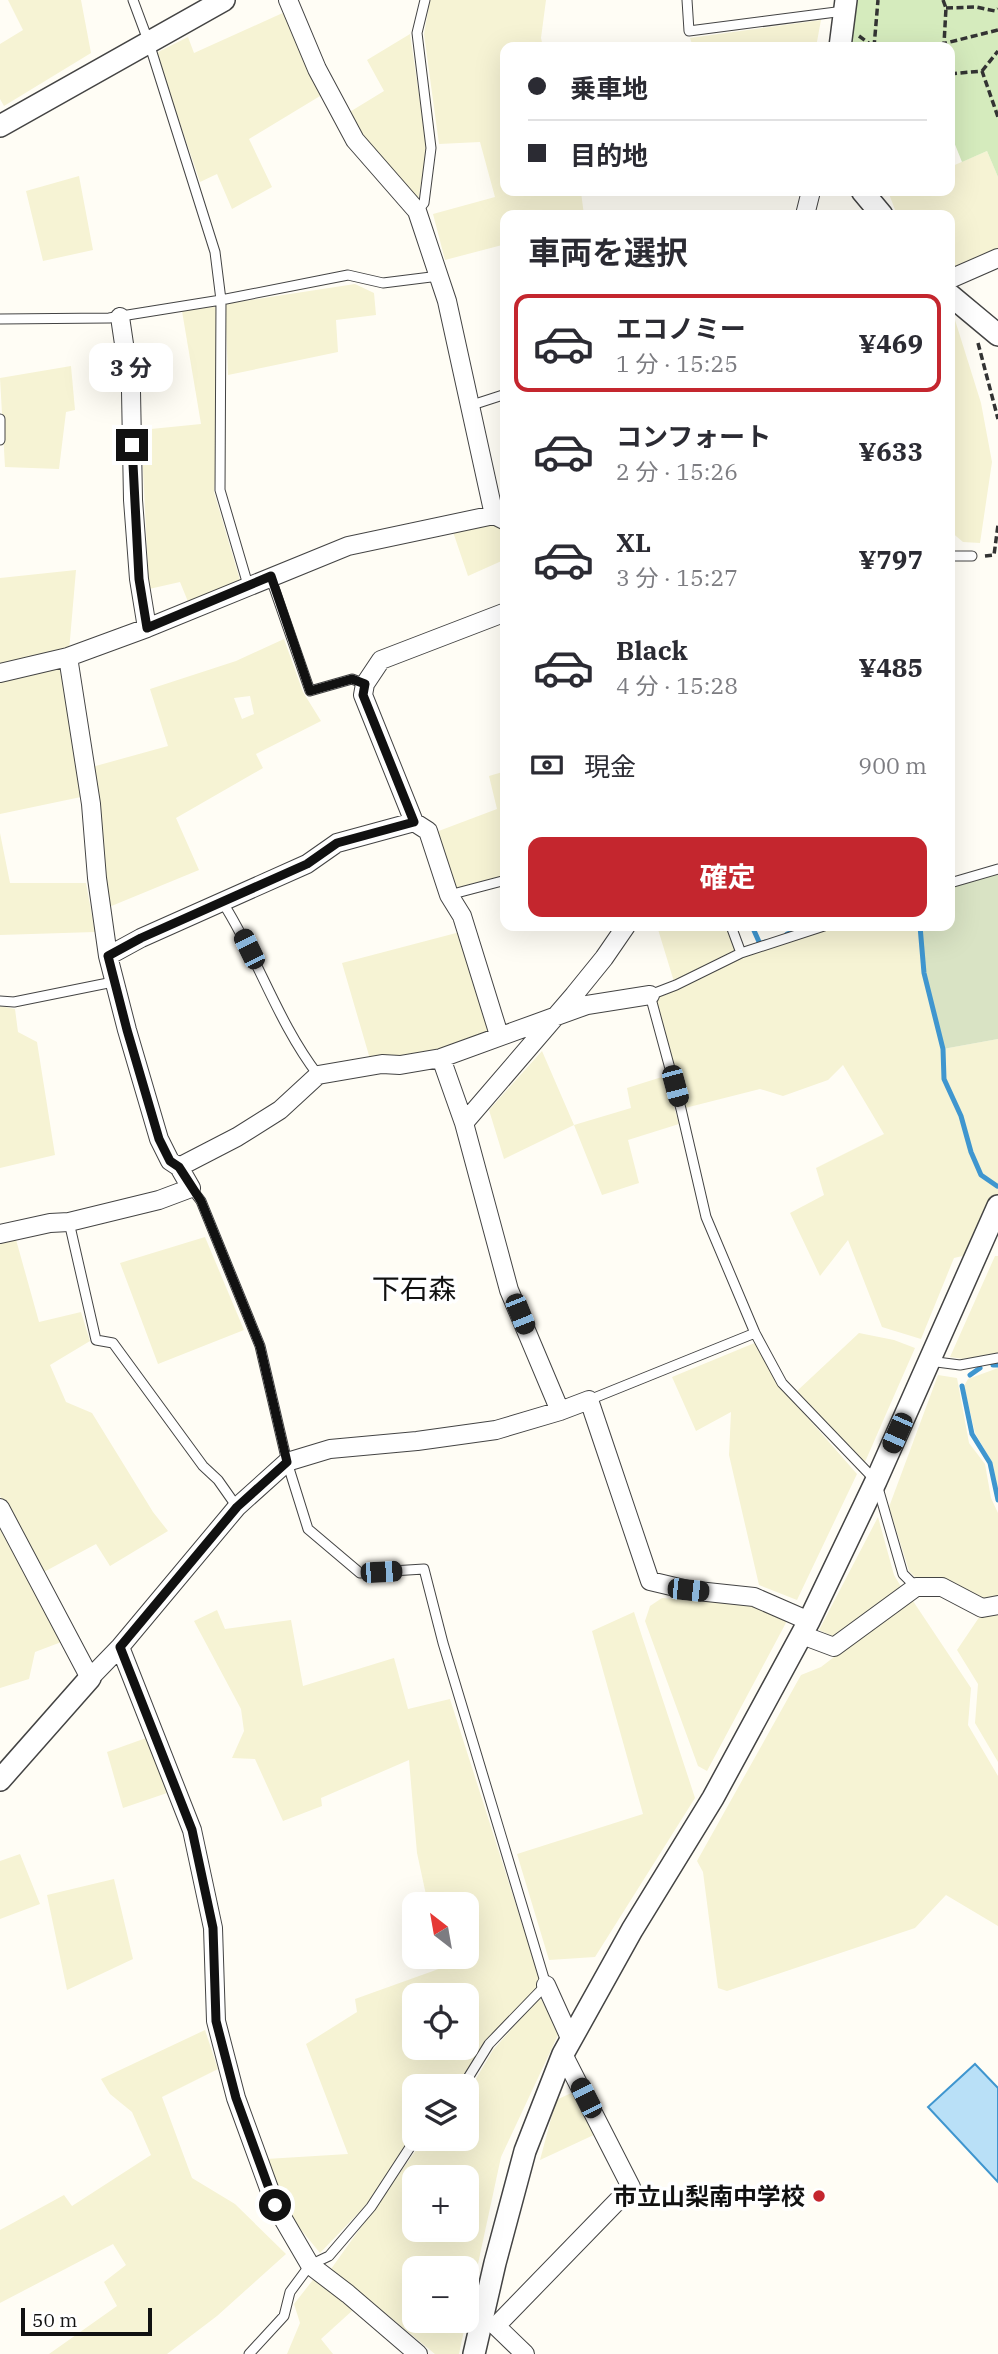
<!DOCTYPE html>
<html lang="ja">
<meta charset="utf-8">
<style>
body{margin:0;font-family:"IBM Plex Serif","Noto Sans JP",serif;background:#f2f2f3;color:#2b2b33;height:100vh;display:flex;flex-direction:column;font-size:26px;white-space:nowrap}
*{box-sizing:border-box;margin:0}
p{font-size:23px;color:#7c7c81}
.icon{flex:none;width:38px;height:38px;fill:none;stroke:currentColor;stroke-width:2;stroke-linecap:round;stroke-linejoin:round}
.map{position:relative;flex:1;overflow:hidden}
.sheet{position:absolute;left:500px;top:210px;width:455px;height:721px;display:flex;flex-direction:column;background:#fff;border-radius:14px;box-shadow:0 7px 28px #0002}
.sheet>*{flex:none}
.top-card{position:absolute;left:500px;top:42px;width:455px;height:154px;border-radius:14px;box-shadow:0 7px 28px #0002;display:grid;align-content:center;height:154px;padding:0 28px;background:#fff}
.needle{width:46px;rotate:329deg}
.fabs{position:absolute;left:402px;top:1892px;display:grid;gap:14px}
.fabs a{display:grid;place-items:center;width:77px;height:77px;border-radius:14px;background:#fff;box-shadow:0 7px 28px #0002;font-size:35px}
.scale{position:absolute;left:21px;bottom:18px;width:131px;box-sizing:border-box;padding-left:7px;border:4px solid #111;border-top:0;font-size:19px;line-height:24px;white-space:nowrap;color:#111;-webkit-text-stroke:5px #fff;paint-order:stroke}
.end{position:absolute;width:32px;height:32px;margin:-16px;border:9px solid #111;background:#fff;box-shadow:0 0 0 4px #fff}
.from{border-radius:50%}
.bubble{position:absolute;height:49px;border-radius:14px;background:#fff;box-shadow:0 7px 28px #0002;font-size:23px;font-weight:700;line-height:49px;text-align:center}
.car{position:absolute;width:21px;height:42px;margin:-21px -10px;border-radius:9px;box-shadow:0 0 5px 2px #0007;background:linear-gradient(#222 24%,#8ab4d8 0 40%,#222 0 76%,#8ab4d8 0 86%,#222 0)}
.top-card b{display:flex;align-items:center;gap:24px;height:66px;font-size:26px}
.top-card b+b{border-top:2px solid #e1e1e2}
.top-card i{width:18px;height:18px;background:#2b2b33}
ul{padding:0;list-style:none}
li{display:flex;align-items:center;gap:21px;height:98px;margin:0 14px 10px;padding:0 14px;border:4px solid transparent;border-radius:14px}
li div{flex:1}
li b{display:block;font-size:26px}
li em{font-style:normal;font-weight:700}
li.on{border-color:#c4262e}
li>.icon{width:63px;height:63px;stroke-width:1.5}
h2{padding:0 28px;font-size:32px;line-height:84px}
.pay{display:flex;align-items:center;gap:18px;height:77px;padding:0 28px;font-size:26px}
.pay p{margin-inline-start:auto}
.action{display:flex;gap:14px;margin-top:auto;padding:14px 28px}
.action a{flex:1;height:80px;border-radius:14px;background:#c4262e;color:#fff;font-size:28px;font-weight:700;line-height:80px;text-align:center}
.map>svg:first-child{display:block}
</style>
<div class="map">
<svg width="998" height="2354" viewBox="0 0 998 2354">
<rect width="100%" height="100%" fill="#fffdf5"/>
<path fill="#f6f3d4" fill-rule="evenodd" d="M8,0H81L91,53L4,106L0,99V44L23,30Z
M430,0H546L541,38L543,47H506V191H583L581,192L584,215H506V244L445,260L433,214L495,197L480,142L439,144L424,34Z
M287,11L325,93L249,139L272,187L232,209L217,174L200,182L156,53L188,37L194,53Z
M821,20L816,47H693L690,38Z
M410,34L427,148L418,201L370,149L348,113L384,91L367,60Z
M987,151L998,177V249L950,269V215H897L889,194L895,191H950V167Z
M79,176L93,250L43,261L26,191Z
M355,284L374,293L376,315L336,320L338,352L228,375L225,304Z
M219,306V423L214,492L240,580L189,604L180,582L149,589L141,430L201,424L182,311Z
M950,315L955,320L981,403L992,462L980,543L963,542L950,531Z
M71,366L75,410L66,412L59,469L5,467L0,378Z
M491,521L506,527V559L468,576L452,529Z
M76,570L69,651L0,668V578Z
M284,639L303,692L321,721L256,754L263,768L176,818L199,870L109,907L92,767L168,746L150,689L236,661ZM250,696L254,714L242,719L234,698Z
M62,664L81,797L0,814V681Z
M506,771V875L452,889L436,832L497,809L489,776Z
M0,833L10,883H86L95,932L0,935Z
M657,926H731L741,953L824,926H920L943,1049L998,1039V1206L975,1253L954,1258L921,1339L882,1327L848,1240L820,1276L790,1213L824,1195L816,1168L884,1134L843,1065L828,1080L783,1096L760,1089L681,1109L650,995L675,985Z
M460,932L491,1030L470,1041L401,1058L370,1059L342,963Z
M0,1006L15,1009L18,1032L37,1042L55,1155L0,1168Z
M542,1051L574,1125L631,1108L627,1088L665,1076L679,1124L628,1140L639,1183L602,1195L574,1125L504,1159L489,1110Z
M15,1236L39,1322L81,1312L90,1341L50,1365L66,1402L92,1413L153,1512L168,1531L110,1566L96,1544L42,1573L0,1496V1240Z
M205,1237L244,1330L158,1364L120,1263Z
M995,1256H998V1353L963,1359L950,1357Z
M859,1333L894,1340L915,1348L865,1462L797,1391Z
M757,1342L779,1385L857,1474L797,1600L759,1585L729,1455L731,1412L696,1431L672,1377Z
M998,1368V1495L993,1464L975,1433L964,1386L968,1379Z
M938,1375L957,1378L969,1443L985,1464L991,1498L998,1513V1599L984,1601L918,1580L909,1571L889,1507Z
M878,1517L894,1575L903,1590L834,1637L819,1630Z
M0,1521L64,1641L35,1652L29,1679L0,1688Z
M662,1598L748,1604L788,1619L707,1771L698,1766L645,1621L650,1606Z
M911,1598L971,1688L968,1725L998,1776V1926L946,1895L915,1928L727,1991L718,1988L703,1872L697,1861L801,1675L821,1667Z
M217,1610L225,1629L291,1620L303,1686L394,1658L408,1709L450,1699L541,1983L484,2044L457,2086H415V2133L368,2203L320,2253L289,2215L266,2159L348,2154L306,2044L357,2012L355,1999L447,1966L444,1957L467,1956V1904H428L417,1853L409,1760L321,1798L322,1806L283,1821L255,1759L232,1758L244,1731L241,1709L194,1621ZM415,1995H467V2048H415Z
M998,1611V1762L975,1723L978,1684L957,1650L980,1616Z
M634,1612L695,1798L595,1957L549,1960L517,1854L643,1814L592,1631Z
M149,1737L167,1793L123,1808L107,1752Z
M20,1854L40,1904L0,1919V1861Z
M114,1879L133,1959L67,1990L47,1895Z
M540,1997L559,2033L501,2157L467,2315V2268H415V2320L466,2321L459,2354H435L331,2269L424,2139L467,2138V2094L493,2050ZM415,2177H467V2230H415Z
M205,2030L218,2069L162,2097L192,2178L235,2204L286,2254L217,2316L167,2354H49L117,2306L104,2282L126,2265L113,2244L0,2303V2230L64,2195L72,2206L151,2155L132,2112L110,2094L101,2079Z
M578,2090L598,2133L540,2160L556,2100Z
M316,2276L353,2310L321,2339L333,2354H287L300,2323L294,2304Z"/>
<path fill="#d5ebbd" d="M846,0H998V177L987,151L962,162L950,132V47H840Z"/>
<path fill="#d9e3c4" d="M998,869V1039L943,1049L924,973L920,926H950V883Z"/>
<path fill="#b9e0f7" stroke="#3f96cf" stroke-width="2" d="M975,2064L998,2088V2182L928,2107Z"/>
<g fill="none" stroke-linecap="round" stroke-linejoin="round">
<path stroke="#3f96cf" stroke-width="5" d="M752,926L760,944L765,942
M920,926L924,973L943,1049L944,1079L961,1116L971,1152L981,1175L997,1186
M787,934L808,926
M993,1365H998
M970,1375L980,1368
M962,1386L972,1434L990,1463L998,1500"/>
<defs>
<path id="service" d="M133,0L149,43L215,252L221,300L220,490L248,585
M687,0L689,31L844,11
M417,211L424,203L431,148L417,33L425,0
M0,319L109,318L221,300L348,275L383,283L439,276
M469,406L506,394
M0,419V440
M950,556H972
M270,576L310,691L352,679L365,684
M950,883L998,869
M449,895L506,880
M223,903C258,958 278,1023 318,1075
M731,926L741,953
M824,926L741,953L676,985L650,995L681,1109L706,1217L755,1333L782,1383L876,1481L903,1574L916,1587
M0,1001L14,1002L113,982
M191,1188L201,1201L260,1346L287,1462L308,1529L360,1573L424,1569L443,1643L546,1985L489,2044L463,2086
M69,1222L96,1340L113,1343L203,1466L218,1480L237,1507
M929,1361L960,1365L998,1358
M589,1400L755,1333
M249,2354L284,2316L290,2292L310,2265L329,2256L371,2207L416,2138"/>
<path id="minor" d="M288,0L317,69L355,140L417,211L447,301L494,515
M805,215L811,191
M950,279L998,258
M120,317L131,391L133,500L139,579L147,628
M0,673L68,657L147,628L348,546L494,515L506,521
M108,956L141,938L307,864L337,843L414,822
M499,1035L462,916L449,895L428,831L414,822L363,695L365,684L381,660L506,612
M441,1058L464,1123
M179,1167L237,1137L280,1110L318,1075L382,1064L400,1065L441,1058L587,1005L650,995
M0,1234L50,1223L69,1222L159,1200L191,1188L179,1167L170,1161L159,1139L127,1030L108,956L97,878L91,804L68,657
M560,1411L509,1290L464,1123L574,995L604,958L626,926
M0,1508L90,1678L120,1647L237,1507L287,1462L330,1449L417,1441L496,1430L560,1411L589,1400L650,1581L688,1590L754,1597L809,1621
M802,1635L834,1647L916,1587H942L982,1608L998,1605
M120,1647L192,1830L213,1928L216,2021L236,2098L275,2205L310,2265L348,2294L418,2354
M546,1985L570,2038
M525,2354L496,2326L631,2187L563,2054"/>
<path id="tertiary" d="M840,47L846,0
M0,126L224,0
M862,191L882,215
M950,295L998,335
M0,1780L90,1678
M474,2354L495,2263L525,2151L563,2054L632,1930L713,1798L809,1621L876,1481L998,1206"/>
</defs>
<use href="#service" stroke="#444" stroke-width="11"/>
<use href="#minor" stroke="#444" stroke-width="20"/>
<use href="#tertiary" stroke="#444" stroke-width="24"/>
<path stroke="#333" stroke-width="3.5" stroke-dasharray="7 3.5" stroke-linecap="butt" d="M943,0L946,8L944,44
M946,8L976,7L995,11L998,9
M859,36L874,47H881
M874,47L878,0
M930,47L998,30
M982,71L998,51
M950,74L982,71L998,117
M978,343L998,419
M985,556L994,555L998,525"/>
<use href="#service" stroke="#fff" stroke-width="9"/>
<use href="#minor" stroke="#fff" stroke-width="18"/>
<use href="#tertiary" stroke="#fff" stroke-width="21"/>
</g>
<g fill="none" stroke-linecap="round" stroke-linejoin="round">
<path stroke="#111" stroke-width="9" d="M132,445L139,579L147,628L271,576L310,691L352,679L365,684L363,695L414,822L337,843L307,864L141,938L108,956L127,1030L159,1139L170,1161L179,1167L201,1201L260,1346L287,1462L237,1507L120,1647L192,1830L213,1928L216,2021L236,2098L275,2205"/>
</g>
<circle fill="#c4262e" stroke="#fff" stroke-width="2.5" cx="819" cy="2196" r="7"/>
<g text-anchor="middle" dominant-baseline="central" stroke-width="7" stroke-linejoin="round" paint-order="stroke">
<g font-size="24" font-weight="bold" fill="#111" stroke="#fff" text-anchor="end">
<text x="805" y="2196">市立山梨南中学校</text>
</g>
<g font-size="28" fill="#111" stroke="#fff">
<text x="414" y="1288">下石森</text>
</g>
</g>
</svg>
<div class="fabs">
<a><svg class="needle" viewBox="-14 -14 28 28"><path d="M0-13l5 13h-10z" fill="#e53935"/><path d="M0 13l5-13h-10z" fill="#7c7c81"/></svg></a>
<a><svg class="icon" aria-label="locate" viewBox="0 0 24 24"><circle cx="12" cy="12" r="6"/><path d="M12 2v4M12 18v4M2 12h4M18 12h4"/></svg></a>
<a><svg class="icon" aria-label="layers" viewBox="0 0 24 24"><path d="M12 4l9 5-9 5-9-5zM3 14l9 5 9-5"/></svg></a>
<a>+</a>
<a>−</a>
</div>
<div class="scale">50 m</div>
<i class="end from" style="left:275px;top:2205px"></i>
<i class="end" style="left:132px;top:445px"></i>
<div class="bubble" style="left:89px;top:343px;width:84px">3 分</div>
<i class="car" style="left:249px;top:949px;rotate:334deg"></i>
<i class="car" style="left:675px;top:1086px;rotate:165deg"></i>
<i class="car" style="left:520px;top:1314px;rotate:158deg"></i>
<i class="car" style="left:897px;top:1433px;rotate:204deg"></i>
<i class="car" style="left:381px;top:1572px;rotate:87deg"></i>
<i class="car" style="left:688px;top:1590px;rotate:96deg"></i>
<i class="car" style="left:586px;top:2098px;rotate:333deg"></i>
<div class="top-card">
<b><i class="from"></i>乗車地</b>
<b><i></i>目的地</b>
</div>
<section class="sheet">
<h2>車両を選択</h2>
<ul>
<li class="on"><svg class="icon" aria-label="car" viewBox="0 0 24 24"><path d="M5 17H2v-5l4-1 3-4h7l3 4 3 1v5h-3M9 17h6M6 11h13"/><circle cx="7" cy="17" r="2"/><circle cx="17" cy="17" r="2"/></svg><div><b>エコノミー</b><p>1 分 · 15:25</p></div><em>¥469</em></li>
<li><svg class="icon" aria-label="car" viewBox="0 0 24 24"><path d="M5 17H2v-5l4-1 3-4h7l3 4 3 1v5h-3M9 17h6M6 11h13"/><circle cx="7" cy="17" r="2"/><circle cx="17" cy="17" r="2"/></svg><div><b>コンフォート</b><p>2 分 · 15:26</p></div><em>¥633</em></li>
<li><svg class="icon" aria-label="car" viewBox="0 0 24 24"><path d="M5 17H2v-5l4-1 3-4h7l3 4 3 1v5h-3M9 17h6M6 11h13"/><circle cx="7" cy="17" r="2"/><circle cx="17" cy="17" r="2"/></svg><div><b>XL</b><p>3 分 · 15:27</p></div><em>¥797</em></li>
<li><svg class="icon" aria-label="car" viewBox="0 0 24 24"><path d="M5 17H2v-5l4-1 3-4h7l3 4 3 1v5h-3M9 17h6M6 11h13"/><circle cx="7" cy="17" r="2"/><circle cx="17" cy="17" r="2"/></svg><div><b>Black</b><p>4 分 · 15:28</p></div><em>¥485</em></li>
</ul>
<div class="pay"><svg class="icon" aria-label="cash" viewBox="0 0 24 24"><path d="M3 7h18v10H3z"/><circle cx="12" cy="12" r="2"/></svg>現金<p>900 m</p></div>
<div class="action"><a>確定</a></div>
</section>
</div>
